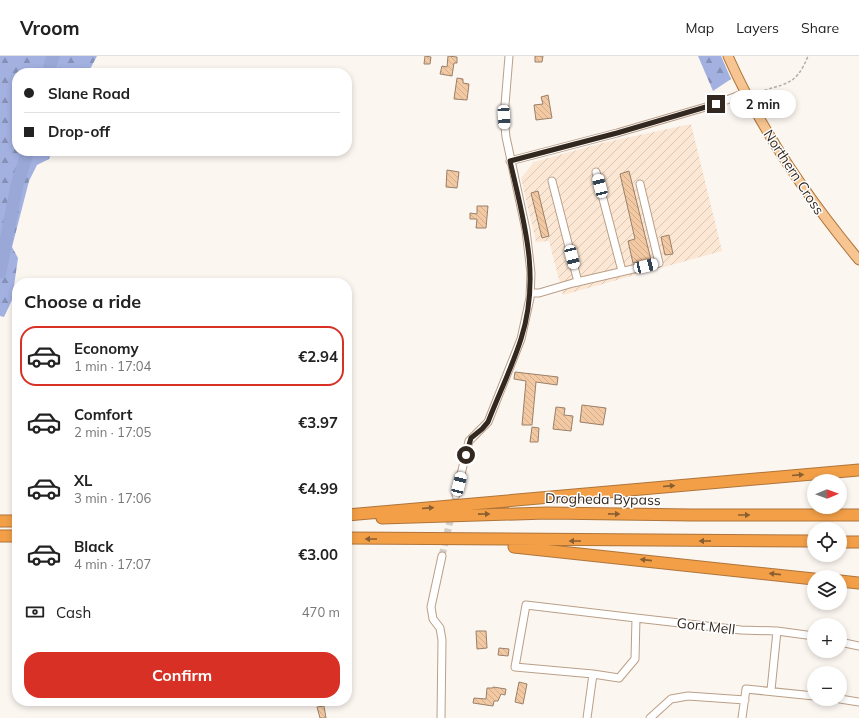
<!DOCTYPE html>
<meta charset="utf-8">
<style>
body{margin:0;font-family:Mulish,sans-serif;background:#f2f2f2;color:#222;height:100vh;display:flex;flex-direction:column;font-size:15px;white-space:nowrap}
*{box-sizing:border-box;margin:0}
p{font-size:13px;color:#767676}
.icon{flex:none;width:22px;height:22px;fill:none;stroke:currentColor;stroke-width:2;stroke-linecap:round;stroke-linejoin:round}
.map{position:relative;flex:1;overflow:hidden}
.panel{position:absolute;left:12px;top:222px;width:340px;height:428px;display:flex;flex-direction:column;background:#fff;border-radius:16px;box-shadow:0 2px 6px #0003}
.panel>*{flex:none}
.hud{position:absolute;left:12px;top:12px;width:340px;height:88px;border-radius:16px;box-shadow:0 2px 6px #0003;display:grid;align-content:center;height:88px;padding:0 12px;background:#fff}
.needle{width:26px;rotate:89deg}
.controls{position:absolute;left:807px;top:418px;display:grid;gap:8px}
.controls a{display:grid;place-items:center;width:40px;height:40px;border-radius:50%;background:#fff;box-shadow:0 2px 6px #0003;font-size:20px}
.end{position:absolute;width:18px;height:18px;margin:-9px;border:5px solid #33281f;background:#fff;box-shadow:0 0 0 2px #fff}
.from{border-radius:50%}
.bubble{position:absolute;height:28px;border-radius:14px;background:#fff;box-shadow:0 2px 6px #0003;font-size:13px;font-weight:700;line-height:28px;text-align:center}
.car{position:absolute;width:12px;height:24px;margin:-12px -6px;border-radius:5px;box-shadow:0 0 3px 1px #0007;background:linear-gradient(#fff 24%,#345 0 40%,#fff 0 76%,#345 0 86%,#fff 0)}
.hud b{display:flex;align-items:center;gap:14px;height:38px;font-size:15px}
.hud b+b{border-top:1px solid #e0e0e0}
.hud i{width:10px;height:10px;background:#222}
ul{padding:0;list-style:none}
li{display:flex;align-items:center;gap:12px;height:60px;margin:0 8px 6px;padding:0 4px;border:2px solid transparent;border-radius:16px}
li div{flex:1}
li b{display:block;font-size:15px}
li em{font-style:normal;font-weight:700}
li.current{border-color:#d93025}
li>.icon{width:36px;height:36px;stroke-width:1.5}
h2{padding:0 12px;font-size:18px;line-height:48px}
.pay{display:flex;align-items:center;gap:10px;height:44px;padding:0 12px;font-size:15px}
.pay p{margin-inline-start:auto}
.button{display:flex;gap:8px;margin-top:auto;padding:8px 12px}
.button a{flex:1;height:46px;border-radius:16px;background:#d93025;color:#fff;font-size:16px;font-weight:700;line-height:46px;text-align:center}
header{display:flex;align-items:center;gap:24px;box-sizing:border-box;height:56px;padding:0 20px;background:#fff;border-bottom:1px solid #e0e0e0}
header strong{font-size:19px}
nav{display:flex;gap:22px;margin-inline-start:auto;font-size:14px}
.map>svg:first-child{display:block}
</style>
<header>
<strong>Vroom</strong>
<nav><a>Map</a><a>Layers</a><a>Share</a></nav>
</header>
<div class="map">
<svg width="859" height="662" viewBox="0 0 859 662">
<defs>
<pattern id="industrial-furrows" width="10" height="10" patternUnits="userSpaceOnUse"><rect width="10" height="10" fill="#fce7d4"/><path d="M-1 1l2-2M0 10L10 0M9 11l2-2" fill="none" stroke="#d8c6b6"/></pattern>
<pattern id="forest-firs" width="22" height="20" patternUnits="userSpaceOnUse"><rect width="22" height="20" fill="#a3b1e1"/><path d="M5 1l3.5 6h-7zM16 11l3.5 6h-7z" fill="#8590b6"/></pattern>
<pattern id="building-back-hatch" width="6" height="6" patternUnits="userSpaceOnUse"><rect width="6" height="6" fill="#f3c9a3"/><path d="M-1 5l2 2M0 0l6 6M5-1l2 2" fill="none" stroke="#d1ad8c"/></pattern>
</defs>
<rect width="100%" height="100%" fill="#fcf6f1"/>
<path fill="url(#industrial-furrows)" d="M691,68L722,195L563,239L549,185L536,186L521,122L534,106L602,87Z"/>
<path fill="url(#forest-firs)" d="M0,0H97L88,17H17V95H52L49,103L37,109L29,125L12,191L18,202L12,244L4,261L0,260Z
M698,0H721L731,23L713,35Z"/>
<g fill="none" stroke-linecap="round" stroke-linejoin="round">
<path stroke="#9aa8d7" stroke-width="13" d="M48,17L53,0
M0,216L17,129L28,95"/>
</g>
<path fill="url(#building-back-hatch)" stroke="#9a8069" d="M425,0L431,1L430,8H424Z
M448,0L457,1V7H454L452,20L440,18L442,10L447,11Z
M535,0H543L542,6H535Z
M457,22L463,23V27L469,28L467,44L454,43Z
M548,39L552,62L536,64L534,49L543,48L541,41Z
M447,114L459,116L457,132L446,131Z
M629,115L651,204L633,207L628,185L635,183L620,118Z
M538,135L549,180L542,182L531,137Z
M477,150H488L486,172H476L477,163H470V157L477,158Z
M669,179L673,198L665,199L661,181Z
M515,316L558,321L557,329L536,326L532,369H522L526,325L514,323Z
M582,349L606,352L603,369L580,366Z
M556,351L565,352L564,359L573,360L571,375L553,373Z
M532,371L539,372L538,386H530Z
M476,575H486L487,592L477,593Z
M499,592L509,593L508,600L498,599Z
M519,626L527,628L523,648L515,646Z
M493,631L506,633L505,639L501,638L498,645H494L493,650L473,647L474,642L486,643L487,632H493Z
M324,650L326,662H320L317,651Z"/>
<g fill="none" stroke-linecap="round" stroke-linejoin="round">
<path stroke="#d4cdc7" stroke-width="7" stroke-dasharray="7 3.5" stroke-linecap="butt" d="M442,500L456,439"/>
<defs>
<path id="minor" d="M510,105L617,77L716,48L745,37
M596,116L622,215
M552,125L578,226
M530,237H539L573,227L659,207L640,128
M456,439L469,385L488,366L521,283L530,242L531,217L526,174L506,81L504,61L509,0
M840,586L859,590
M593,618L515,611L526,549L636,562
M771,634L777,575
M840,643L859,646
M441,662L442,584L440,572L433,563L431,551L442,500
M587,662L593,618L619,622L635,603L636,562L741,574L777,575L814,580
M650,662L671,643L688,640L745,644
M742,662L746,633L814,640"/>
<path id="major" d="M728,0C761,75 807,141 859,204"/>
<path id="highway" d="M347,459L859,414
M382,462L547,457L692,459H859
M0,465H17
M0,480H17
M347,482L814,485
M840,486H859
M514,491L814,523
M840,525L859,527"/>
</defs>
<use href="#minor" stroke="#ba9f87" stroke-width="9"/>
<use href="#major" stroke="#af753a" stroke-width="11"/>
<use href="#highway" stroke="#af753a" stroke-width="13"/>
<path stroke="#b5ada7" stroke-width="1.5" stroke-dasharray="3 2" stroke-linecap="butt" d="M755,38C783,26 795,33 808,0"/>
<use href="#minor" stroke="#fff" stroke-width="7"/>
<use href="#major" stroke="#f7c591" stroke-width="9"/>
<use href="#highway" stroke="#f29f48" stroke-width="11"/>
</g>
<defs><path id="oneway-solid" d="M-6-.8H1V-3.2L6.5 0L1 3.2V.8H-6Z"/></defs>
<g fill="#895e31">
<use href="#oneway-solid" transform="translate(798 419) rotate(-5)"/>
<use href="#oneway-solid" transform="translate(669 430) rotate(-5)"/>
<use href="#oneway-solid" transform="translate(428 452) rotate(-5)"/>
<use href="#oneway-solid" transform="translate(484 458) rotate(-1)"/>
<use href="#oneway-solid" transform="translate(614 458) rotate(1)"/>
<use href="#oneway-solid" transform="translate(744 459)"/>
<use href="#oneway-solid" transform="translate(371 483) rotate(-180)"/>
<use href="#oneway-solid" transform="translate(575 485) rotate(-180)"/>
<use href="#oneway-solid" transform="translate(705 485) rotate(-180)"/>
<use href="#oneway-solid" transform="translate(646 504) rotate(-174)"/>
<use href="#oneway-solid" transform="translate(775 518) rotate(-174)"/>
</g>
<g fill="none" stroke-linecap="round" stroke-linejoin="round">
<path stroke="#33281f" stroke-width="5" d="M466,399L471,382L482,373L488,366C499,338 512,311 521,283C541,221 524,166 510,105L617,77L716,48"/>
</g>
<g text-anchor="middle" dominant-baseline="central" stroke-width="3" stroke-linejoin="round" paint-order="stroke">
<g font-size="14" fill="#33281f" stroke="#fff">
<text transform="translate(794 116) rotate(57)">Northern Cross</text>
<text transform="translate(603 443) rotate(1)">Drogheda Bypass</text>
<text transform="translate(706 570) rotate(7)">Gort Mell</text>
</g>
</g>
</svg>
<div class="controls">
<a><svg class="needle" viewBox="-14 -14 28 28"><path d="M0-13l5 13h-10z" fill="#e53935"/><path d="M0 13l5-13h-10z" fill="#767676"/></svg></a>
<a><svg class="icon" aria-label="locate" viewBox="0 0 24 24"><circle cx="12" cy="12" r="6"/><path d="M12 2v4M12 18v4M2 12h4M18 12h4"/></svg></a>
<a><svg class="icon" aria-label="layers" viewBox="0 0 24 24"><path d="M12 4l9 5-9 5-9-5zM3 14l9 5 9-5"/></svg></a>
<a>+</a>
<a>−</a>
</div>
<i class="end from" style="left:466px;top:399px"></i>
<i class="end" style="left:716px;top:48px"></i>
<div class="bubble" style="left:730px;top:34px;width:66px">2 min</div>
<i class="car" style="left:504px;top:61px;rotate:177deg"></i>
<i class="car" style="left:600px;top:130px;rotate:346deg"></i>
<i class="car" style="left:572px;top:201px;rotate:166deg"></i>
<i class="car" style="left:646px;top:210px;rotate:77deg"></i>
<i class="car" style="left:459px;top:428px;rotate:14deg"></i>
<div class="hud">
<b><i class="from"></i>Slane Road</b>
<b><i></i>Drop-off</b>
</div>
<section class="panel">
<h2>Choose a ride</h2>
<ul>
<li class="current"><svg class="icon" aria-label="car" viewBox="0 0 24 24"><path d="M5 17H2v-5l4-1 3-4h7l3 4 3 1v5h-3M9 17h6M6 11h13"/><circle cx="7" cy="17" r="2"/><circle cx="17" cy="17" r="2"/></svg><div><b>Economy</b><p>1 min · 17:04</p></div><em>€2.94</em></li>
<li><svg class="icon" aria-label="car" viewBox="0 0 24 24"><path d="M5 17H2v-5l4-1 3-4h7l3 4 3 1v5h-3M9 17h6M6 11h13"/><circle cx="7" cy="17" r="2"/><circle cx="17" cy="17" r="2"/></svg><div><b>Comfort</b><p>2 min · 17:05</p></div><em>€3.97</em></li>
<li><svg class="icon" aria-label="car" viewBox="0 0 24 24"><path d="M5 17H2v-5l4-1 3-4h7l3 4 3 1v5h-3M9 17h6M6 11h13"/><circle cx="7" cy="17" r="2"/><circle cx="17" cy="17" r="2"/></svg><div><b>XL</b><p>3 min · 17:06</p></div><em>€4.99</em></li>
<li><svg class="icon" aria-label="car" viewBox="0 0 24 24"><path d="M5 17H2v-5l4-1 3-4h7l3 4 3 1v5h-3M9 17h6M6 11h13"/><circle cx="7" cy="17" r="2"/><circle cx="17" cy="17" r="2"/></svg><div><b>Black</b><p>4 min · 17:07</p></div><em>€3.00</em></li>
</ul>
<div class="pay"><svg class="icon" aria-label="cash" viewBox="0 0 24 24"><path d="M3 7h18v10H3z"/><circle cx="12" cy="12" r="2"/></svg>Cash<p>470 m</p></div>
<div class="button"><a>Confirm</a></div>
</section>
</div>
